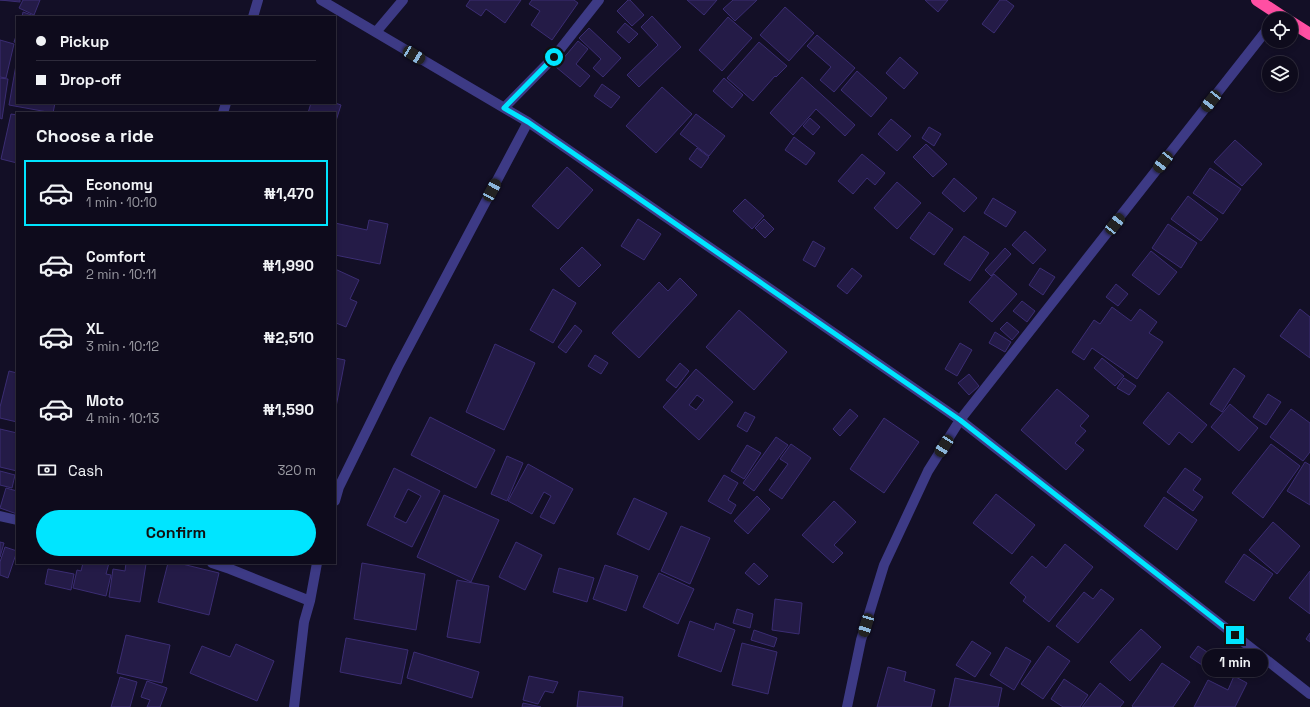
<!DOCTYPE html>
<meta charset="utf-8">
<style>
body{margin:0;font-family:"Space Grotesk",sans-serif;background:#1c1929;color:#f1f3f6;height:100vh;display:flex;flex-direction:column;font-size:15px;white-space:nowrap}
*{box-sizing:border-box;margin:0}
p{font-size:13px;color:#9b9ba3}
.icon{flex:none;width:22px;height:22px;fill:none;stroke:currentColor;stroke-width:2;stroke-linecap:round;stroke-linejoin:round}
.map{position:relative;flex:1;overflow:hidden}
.drawer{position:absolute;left:16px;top:112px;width:320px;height:452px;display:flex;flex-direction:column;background:#0e0b1c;border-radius:0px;box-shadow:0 2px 6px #0003,0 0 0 1px #2e2b3b}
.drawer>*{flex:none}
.guide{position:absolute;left:16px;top:16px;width:320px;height:88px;border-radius:0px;box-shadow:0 2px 6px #0003,0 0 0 1px #2e2b3b;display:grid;align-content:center;height:88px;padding:0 20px;background:#0e0b1c}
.buttons{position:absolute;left:1262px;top:12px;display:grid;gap:8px}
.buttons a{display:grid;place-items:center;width:36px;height:36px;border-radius:50%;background:#0e0b1c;box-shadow:0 2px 6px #0003,0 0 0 1px #2e2b3b;font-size:20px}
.end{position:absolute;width:18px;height:18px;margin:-9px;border:5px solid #00e5ff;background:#111;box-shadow:0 0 0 2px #111}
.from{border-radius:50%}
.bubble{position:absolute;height:28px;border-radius:14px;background:#0e0b1c;box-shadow:0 2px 6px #0003,0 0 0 1px #2e2b3b;font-size:13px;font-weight:600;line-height:28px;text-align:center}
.car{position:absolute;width:12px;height:24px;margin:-12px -6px;border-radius:5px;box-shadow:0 0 3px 1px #0007;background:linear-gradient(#222 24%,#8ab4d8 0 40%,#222 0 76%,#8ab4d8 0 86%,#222 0)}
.guide b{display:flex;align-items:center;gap:14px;height:38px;font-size:15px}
.guide b+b{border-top:1px solid #2e2b3b}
.guide i{width:10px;height:10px;background:#f1f3f6}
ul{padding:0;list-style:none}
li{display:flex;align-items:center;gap:12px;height:66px;margin:0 8px 6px;padding:0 12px;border:2px solid transparent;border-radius:0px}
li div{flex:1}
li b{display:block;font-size:15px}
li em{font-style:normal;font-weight:600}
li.active{border-color:#00e5ff}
li>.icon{width:36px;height:36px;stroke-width:1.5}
h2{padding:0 20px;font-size:18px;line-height:48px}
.pay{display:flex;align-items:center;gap:10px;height:44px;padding:0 20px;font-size:15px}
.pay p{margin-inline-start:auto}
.action{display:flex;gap:8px;margin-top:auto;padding:8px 20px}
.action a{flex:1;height:46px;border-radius:24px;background:#00e5ff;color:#111;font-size:16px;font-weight:600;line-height:46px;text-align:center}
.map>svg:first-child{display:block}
</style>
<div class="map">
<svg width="1310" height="707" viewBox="0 0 1310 707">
<rect width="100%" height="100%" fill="#130f26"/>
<path fill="#241b47" stroke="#3b2d73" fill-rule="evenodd" d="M0,0H20V2Z
M23,0H40L34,15L19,8Z
M470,0H521L505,23L486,9L481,16L466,6Z
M532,0H574L578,3L552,40L531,25L540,11L529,4Z
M628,0H630L644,15L632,26L617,11Z
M687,0H717L704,15Z
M733,0H757L735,21L723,9Z
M925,0H948L938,12Z
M1000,0H1006L1014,6L994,33L982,24Z
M785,7L814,33L789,61L760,35Z
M23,12L37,17H22Z
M652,16L681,47L639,87L627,75L658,45L641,27Z
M728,17L752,38L722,71L699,50Z
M625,23L638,34L629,43L617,32Z
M589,28L621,58L603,77L593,68L601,59L579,38Z
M17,33V43L14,42Z
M817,35L855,68L834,92L820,80L831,67L807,46Z
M0,40L14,44L6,78L0,77Z
M578,41L588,49L576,64L590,76L580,87L556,67Z
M759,42L787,66L776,77L775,76L753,101L727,78Z
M900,57L918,73L904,89L886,73Z
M16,65H17V103H55L53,113L9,105Z
M857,71L887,98L871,117L841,90Z
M802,77L855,125L845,136L816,109L793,135L770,113Z
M0,78L8,79L2,119L0,118Z
M724,78L743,95L732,108L713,91Z
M602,84L620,97L611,108L594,96Z
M662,87L692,114L656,153L626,126Z
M311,103H335L341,105L335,124V113H308Z
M11,114L17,115V163L1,159Z
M696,114L725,136L709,156L680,134Z
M810,118L820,127L813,135L803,126Z
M891,119L911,136L897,151L878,134Z
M929,127L941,134L934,146L922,138Z
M794,137L815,153L806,165L785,150Z
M1235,140L1262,164L1242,186L1214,162Z
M926,144L947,164L933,177L913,157Z
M697,148L709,157L701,168L689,159Z
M862,154L885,173L875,185L867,178L853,194L838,181Z
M567,167L593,190L558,229L532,206Z
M1210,168L1241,189L1223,214L1193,193Z
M954,178L977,198L964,212L942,193Z
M897,182L921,203L897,229L874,208Z
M1188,196L1218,219L1201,241L1171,219Z
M993,198L1016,212L1006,227L984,213Z
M745,199L764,216L752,229L733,211Z
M929,212L953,229L934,255L910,238Z
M638,219L661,234L644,260L621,246Z
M764,219L774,229L765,238L755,228Z
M369,220L388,224L380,264L335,255V223L367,230Z
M1168,224L1197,243L1181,268L1152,248Z
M1025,231L1046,250L1033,264L1012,245Z
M964,236L989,253L970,281L944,264Z
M813,241L825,248L815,267L803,260Z
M582,247L601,265L579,287L560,269Z
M1005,248L1011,254L991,276L985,270Z
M1151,251L1177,272L1159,295L1132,275Z
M852,268L862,276L847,294L837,286Z
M1040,268L1055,277L1043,295L1029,285Z
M335,269L359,280L350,299L357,302L346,327L336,323L335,325Z
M994,274L1017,294L992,322L969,302Z
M680,278L697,295L639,358L612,333L659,282L668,291Z
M1116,284L1128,294L1118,306L1106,297Z
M553,289L576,303L553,343L530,330Z
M1022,301L1035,311L1027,322L1013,311Z
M1112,307L1131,321L1140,309L1157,322L1149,333L1163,342L1137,379L1092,348L1084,360L1072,352L1094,320L1100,324Z
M1300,309L1310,317V358L1280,336Z
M739,310L787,352L754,390L706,347Z
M1007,322L1019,332L1012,340L1000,329Z
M575,325L582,331L566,353L558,347Z
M995,332L1011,342L1005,352L989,343Z
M960,343L972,350L957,376L945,369Z
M495,344L535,363L504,430L466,412Z
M595,355L608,363L601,374L588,366Z
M335,358L345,360L336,407H335Z
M1102,358L1124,376L1115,386L1094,368Z
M680,363L689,371L676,388L666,380Z
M1234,368L1245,376L1222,412L1210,404Z
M696,369L733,402L699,440L663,407ZM697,395L704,400L696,410L689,405Z
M9,371L17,373V422L0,418V407Z
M969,374L979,386L969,395L958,383Z
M1124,378L1136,386L1129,395L1117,388Z
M1057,389L1089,416L1080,426L1086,431L1075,443L1084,450L1066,470L1021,430Z
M1168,392L1207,425L1192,443L1179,432L1169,445L1143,423Z
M1268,394L1281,402L1266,425L1253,417Z
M1230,404L1258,428L1239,451L1211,427Z
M850,409L858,416L840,436L833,429Z
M1291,409L1310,423V452L1303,461L1270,437Z
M745,412L755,417L747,432L737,426Z
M430,417L495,450L476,488L411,455Z
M884,418L919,442L884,493L850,469Z
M0,429L17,433V471L0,467Z
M776,437L788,445L754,491L743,483Z
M791,444L811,458L782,499L769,490L788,464L780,459Z
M1271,444L1300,466L1263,518L1232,493Z
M747,445L761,453L744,479L731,471Z
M507,456L523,463L507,501L491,494Z
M1305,462L1310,465V505L1287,491Z
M528,464L573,489L554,524L540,517L551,496L544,492L532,514L508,501Z
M394,468L440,491L412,547L367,525ZM408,489L421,496L406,523L394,517Z
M1185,468L1201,479L1193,490L1203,497L1193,511L1167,492Z
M0,471L15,475L12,488L0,485Z
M724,475L738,483L728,500L736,505L731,514L708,501Z
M6,488L17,491V514L0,508Z
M996,494L1035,525L1012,554L973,523Z
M444,495L499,520L471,582L417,557Z
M757,496L770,509L748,534L734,521Z
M1164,497L1197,520L1177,550L1144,526Z
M634,498L667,513L649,550L617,534Z
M834,501L856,522L834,545L843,553L833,563L802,535Z
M1273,522L1300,546L1277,574L1249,550Z
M681,526L710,538L690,584L661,571Z
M0,542L4,543L0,557Z
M516,542L542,555L525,590L499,577Z
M1065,544L1093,567L1049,622L1023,601L1026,597L1010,583L1032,556L1046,568Z
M5,547L17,551L8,578L0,575V562Z
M1244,554L1273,574L1254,601L1225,582Z
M83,563H109L106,574L111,575L106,596L73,588L77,570L81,571Z
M126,563L146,564L140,602L109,597L113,569L125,571Z
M168,563H178L219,573L209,615L158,602Z
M362,563L425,574L416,630L354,619Z
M754,563L768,576L759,585L745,573Z
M605,565L638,576L626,611L593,599Z
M559,568L594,578L587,602L553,592Z
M48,569L74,574L71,590L45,584Z
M1310,571V614L1289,598Z
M659,573L694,589L678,624L643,607Z
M457,580L489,586L480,643L447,637Z
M1101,589L1114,599L1078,643L1056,626L1084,592L1093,599Z
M775,599L802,603L799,634L772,630Z
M737,609L753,614L750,628L733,623Z
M690,621L714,630L716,623L735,630L721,672L678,656Z
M1141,629L1161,647L1130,681L1110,662Z
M754,630L777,638L774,647L751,640Z
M1310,633V642L1306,639Z
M126,635L170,645L162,683L117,673Z
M346,638L408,650L401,684L340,672Z
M972,641L991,653L975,677L956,665Z
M742,643L777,652L768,694L732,685Z
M236,644L274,661L257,701L190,673L202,646L230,657Z
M1048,646L1070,661L1043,699L1021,684Z
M1198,646L1213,656L1205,667L1190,657Z
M1006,647L1031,661L1014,690L990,675Z
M414,652L479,672L472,698L407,678Z
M1162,663L1190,682L1173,707H1133L1132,706Z
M888,667L906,672L904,681L935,690L931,707H877Z
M529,676L558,682L553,693L545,691L538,704L523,700Z
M1234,676L1247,683L1235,707H1194L1208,680L1228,690Z
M120,677L137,682L130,707H111Z
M955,678L1002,688L998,707H949Z
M1064,679L1088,695L1080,707H1063L1051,699Z
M147,681L167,688L160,707H147L150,700L141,697Z
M1100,683L1124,702L1120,707H1082Z
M579,691L623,697L622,707H577Z
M523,703L541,707H522Z"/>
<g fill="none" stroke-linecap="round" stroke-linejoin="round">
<path stroke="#3d3a85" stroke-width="10" d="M321,0L528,122L960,420L1310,694
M253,17L258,0
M376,32L403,0
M504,108L554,57L599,0
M223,113L226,103
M335,501L339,487L398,367L528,122
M0,516L17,520
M212,563L230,569L310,601
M294,707L304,622L310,601L317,563
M847,707L861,640L884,565L928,471L960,420L1269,27"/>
<path stroke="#ff4fa3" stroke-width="12" d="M1257,0L1286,19
M1291,22L1310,34"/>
</g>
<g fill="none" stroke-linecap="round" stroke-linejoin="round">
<path stroke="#00e5ff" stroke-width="5" d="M554,57L504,108L528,122L960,420L1235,635"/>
</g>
</svg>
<div class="buttons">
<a><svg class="icon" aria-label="locate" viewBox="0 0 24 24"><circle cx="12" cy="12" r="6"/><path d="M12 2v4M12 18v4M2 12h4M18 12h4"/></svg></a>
<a><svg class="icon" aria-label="layers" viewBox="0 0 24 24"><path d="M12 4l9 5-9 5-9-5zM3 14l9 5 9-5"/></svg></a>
</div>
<i class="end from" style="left:554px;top:57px"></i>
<i class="end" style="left:1235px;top:635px"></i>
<div class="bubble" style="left:1202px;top:649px;width:66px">1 min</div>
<i class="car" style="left:414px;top:55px;rotate:121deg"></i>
<i class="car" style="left:1211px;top:101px;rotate:218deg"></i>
<i class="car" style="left:1163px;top:162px;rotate:218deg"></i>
<i class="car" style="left:492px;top:190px;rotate:28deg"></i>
<i class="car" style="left:1115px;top:224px;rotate:38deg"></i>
<i class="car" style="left:944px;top:446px;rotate:213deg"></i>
<i class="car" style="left:866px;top:625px;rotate:197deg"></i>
<div class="guide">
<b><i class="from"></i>Pickup</b>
<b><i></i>Drop-off</b>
</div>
<section class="drawer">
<h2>Choose a ride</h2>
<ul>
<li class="active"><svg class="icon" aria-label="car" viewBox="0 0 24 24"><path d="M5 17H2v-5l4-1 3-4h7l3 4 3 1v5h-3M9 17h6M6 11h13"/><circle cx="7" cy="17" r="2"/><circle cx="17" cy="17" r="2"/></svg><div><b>Economy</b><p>1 min · 10:10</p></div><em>₦1,470</em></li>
<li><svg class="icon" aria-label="car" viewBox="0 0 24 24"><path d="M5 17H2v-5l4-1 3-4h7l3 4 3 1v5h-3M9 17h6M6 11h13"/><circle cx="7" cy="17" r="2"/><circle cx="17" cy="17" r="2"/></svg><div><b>Comfort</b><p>2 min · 10:11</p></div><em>₦1,990</em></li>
<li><svg class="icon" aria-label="car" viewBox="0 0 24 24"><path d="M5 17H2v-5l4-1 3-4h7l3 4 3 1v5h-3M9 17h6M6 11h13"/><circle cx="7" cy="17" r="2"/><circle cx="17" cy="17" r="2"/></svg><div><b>XL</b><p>3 min · 10:12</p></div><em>₦2,510</em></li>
<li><svg class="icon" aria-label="car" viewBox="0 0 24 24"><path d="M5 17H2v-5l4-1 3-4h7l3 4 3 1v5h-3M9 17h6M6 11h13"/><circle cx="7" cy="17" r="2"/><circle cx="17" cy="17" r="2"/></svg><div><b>Moto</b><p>4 min · 10:13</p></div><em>₦1,590</em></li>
</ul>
<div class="pay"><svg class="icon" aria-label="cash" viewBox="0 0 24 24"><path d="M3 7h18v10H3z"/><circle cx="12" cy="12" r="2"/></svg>Cash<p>320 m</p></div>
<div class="action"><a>Confirm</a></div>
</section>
</div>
